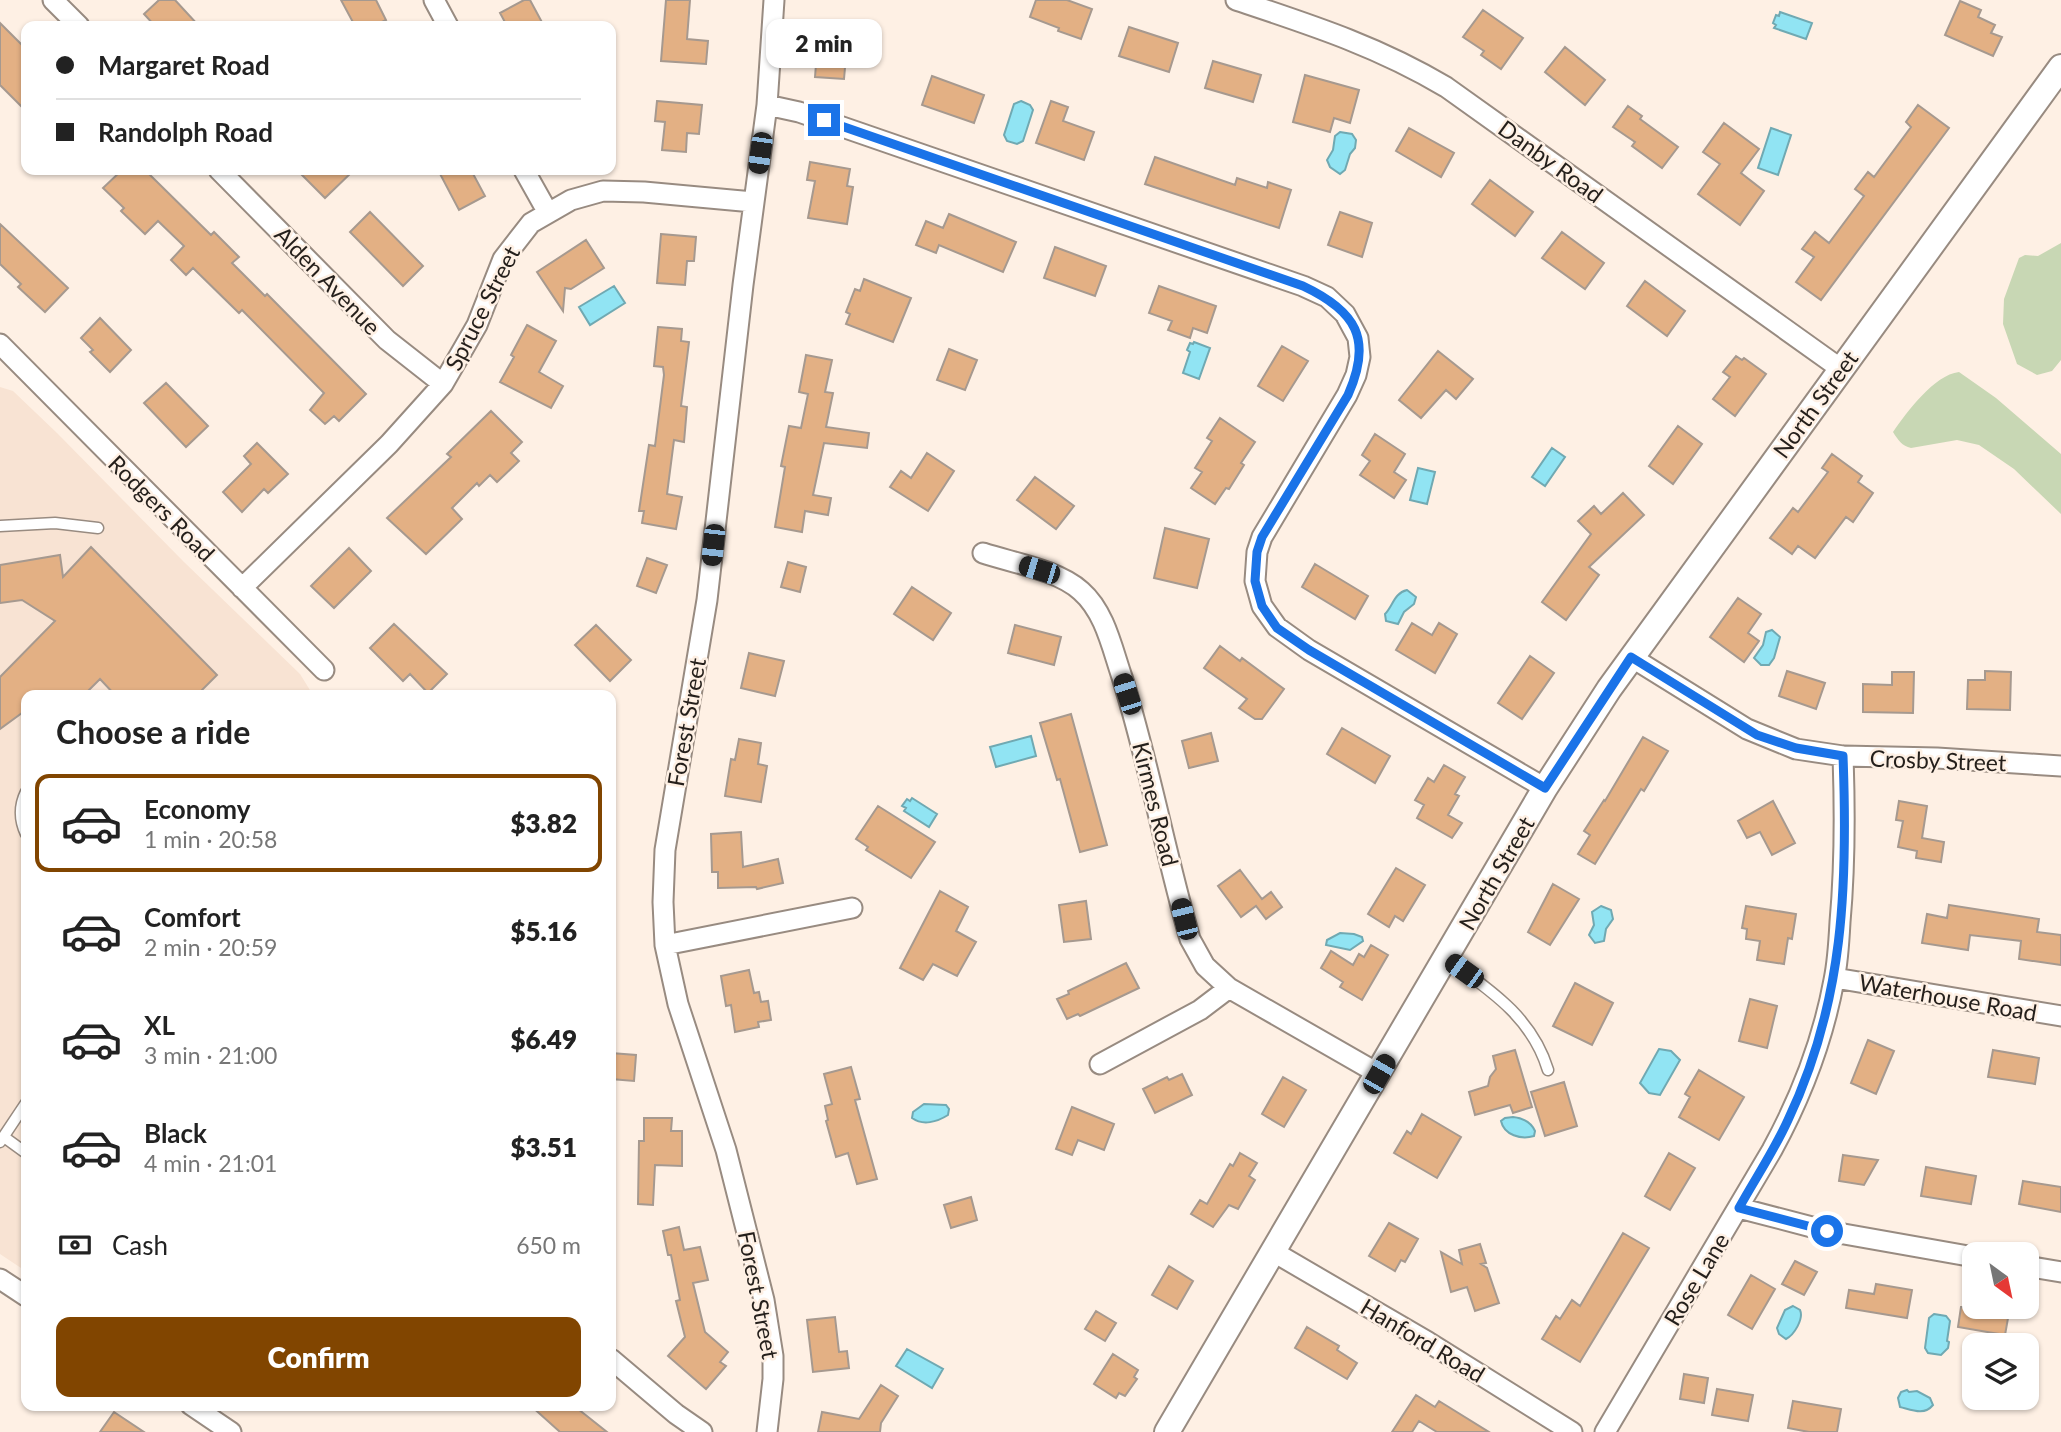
<!DOCTYPE html>
<meta charset="utf-8">
<style>
body{margin:0;font-family:Lato,sans-serif;background:#f2f2f2;color:#222;height:100vh;display:flex;flex-direction:column;font-size:26px;white-space:nowrap}
*{box-sizing:border-box;margin:0}
p{font-size:23px;color:#767676}
.icon{flex:none;width:38px;height:38px;fill:none;stroke:currentColor;stroke-width:2;stroke-linecap:round;stroke-linejoin:round}
.map{position:relative;flex:1;overflow:hidden}
.side{position:absolute;left:21px;top:690px;width:595px;height:721px;display:flex;flex-direction:column;background:#fff;border-radius:14px;box-shadow:0 2px 5px #0004}
.side>*{flex:none}
.top-card{position:absolute;left:21px;top:21px;width:595px;height:154px;border-radius:14px;box-shadow:0 2px 5px #0004;display:grid;align-content:center;height:154px;padding:0 35px;background:#fff}
.needle{width:46px;rotate:147deg}
.tools{position:absolute;left:1962px;top:1242px;display:grid;gap:14px}
.tools a{display:grid;place-items:center;width:77px;height:77px;border-radius:14px;background:#fff;box-shadow:0 2px 5px #0004;font-size:35px}
.end{position:absolute;width:32px;height:32px;margin:-16px;border:9px solid #1a73e8;background:#fff;box-shadow:0 0 0 4px #fff}
.from{border-radius:50%}
.bubble{position:absolute;height:49px;border-radius:14px;background:#fff;box-shadow:0 2px 5px #0004;font-size:23px;font-weight:800;line-height:49px;text-align:center}
.car{position:absolute;width:21px;height:42px;margin:-21px -10px;border-radius:9px;box-shadow:0 0 5px 2px #0007;background:linear-gradient(#222 24%,#8ab4d8 0 40%,#222 0 76%,#8ab4d8 0 86%,#222 0)}
.top-card b{display:flex;align-items:center;gap:24px;height:66px;font-size:26px}
.top-card b+b{border-top:2px solid #e0e0e0}
.top-card i{width:18px;height:18px;background:#222}
ul{padding:0;list-style:none}
li{display:flex;align-items:center;gap:21px;height:98px;margin:0 14px 10px;padding:0 21px;border:4px solid transparent;border-radius:14px}
li div{flex:1}
li b{display:block;font-size:26px}
li em{font-style:normal;font-weight:800}
li.active{border-color:#814500}
li>.icon{width:63px;height:63px;stroke-width:1.5}
h2{padding:0 35px;font-size:32px;line-height:84px}
.pay{display:flex;align-items:center;gap:18px;height:77px;padding:0 35px;font-size:26px}
.pay p{margin-inline-start:auto}
.button{display:flex;gap:14px;margin-top:auto;padding:14px 35px}
.button a{flex:1;height:80px;border-radius:14px;background:#814500;color:#fff;font-size:28px;font-weight:800;line-height:80px;text-align:center}
.map>svg:first-child{display:block}
</style>
<div class="map">
<svg width="2061" height="1432" viewBox="0 0 2061 1432">
<rect width="100%" height="100%" fill="#fef0e4"/>
<path fill="#f8e3d3" d="M0,387L13,391L57,433L184,562L300,674L313,695H26V1261L21,1268L0,1254Z"/>
<path fill="#c8d7b4" d="M2061,243V360L2052,371L2037,375L2017,364L2003,324L2004,299L2019,258L2025,255L2038,256Z
M1959,372L1996,398L2061,454V514L2014,469L1979,445L1957,440L1911,448C1902,446 1898,440 1893,432C1907,412 1934,375 1959,372Z"/>
<path fill="#91e4f3" stroke="#70a9b2" stroke-width="2" d="M1780,12L1812,23L1806,39L1774,28L1776,25L1773,23L1776,15L1779,16Z
M1021,101L1030,105L1033,110L1023,141L1017,144L1007,141L1004,135L1014,104Z
M1771,128L1791,135L1778,175L1758,168Z
M1340,132L1352,134L1356,140L1355,148L1350,154L1345,170L1340,174L1330,167L1327,160L1333,150L1335,136Z
M614,286L625,303L590,325L579,307Z
M1194,342L1210,348L1199,379L1183,373L1190,352L1187,350L1190,343L1193,344Z
M1552,448L1565,457L1545,486L1532,477Z
M1418,468L1435,472L1427,504L1410,500Z
M1407,590L1416,597L1414,604L1404,612L1398,624L1386,621L1385,614C1393,606 1394,593 1407,590Z
M1772,630L1780,637L1774,658L1769,665H1761L1754,658L1763,645L1766,632Z
M1031,736L1036,756L996,767L990,747Z
M912,798L937,814L929,827L904,811L906,808L902,806L907,799L910,801Z
M1601,906L1611,910L1613,919L1606,929L1604,941L1595,943L1589,935L1594,925L1592,912Z
M1340,933L1354,934L1362,937L1363,941L1350,950L1326,945L1327,940Z
M1659,1049L1671,1051L1680,1060L1660,1095L1649,1093L1640,1083Z
M924,1104L946,1105L949,1109L948,1115C937,1122 923,1126 912,1118L913,1112Z
M1513,1117C1522,1118 1531,1122 1535,1131L1534,1136C1521,1140 1504,1135 1501,1121L1505,1118Z
M1793,1306L1800,1310C1804,1319 1794,1335 1786,1339L1779,1334L1777,1328L1785,1310Z
M1934,1314L1946,1316L1950,1321L1947,1341L1949,1342L1948,1348L1941,1355L1928,1353L1925,1348L1929,1318Z
M907,1349L943,1369L932,1388L896,1366Z
M1907,1390L1909,1392L1917,1391L1930,1398L1933,1405C1924,1416 1912,1410 1900,1407L1898,1398L1901,1392Z"/>
<path fill="#e3b084" stroke="#a6998f" stroke-width="2" d="M159,0H175L199,26H155L144,14Z
M341,0H376L386,20L374,26H355Z
M524,0H530L544,26H507L500,13Z
M666,0H690L687,39L708,41L706,64L661,61Z
M1036,0H1067L1092,9L1081,39L1058,31L1059,28L1030,17Z
M1960,1L1981,10L1978,17L1995,25L1991,33L2002,37L1993,56L1945,35Z
M1483,10L1523,38L1501,69L1481,55L1484,51L1463,37Z
M0,23L26,49V111L0,85Z
M819,26L860,29L859,46L847,45L844,79L815,77Z
M1129,27L1178,43L1169,72L1119,56Z
M1565,47L1605,80L1585,105L1545,72Z
M1213,61L1261,75L1253,102L1205,88Z
M1305,75L1359,90L1350,123L1334,118L1330,132L1293,122Z
M932,76L984,95L974,123L922,105Z
M657,101L702,105L699,134L687,133L686,152L662,150L665,122L655,121Z
M1051,101L1068,107L1063,121L1094,132L1084,160L1036,143Z
M1918,105L1949,128L1821,300L1796,282L1814,257L1802,249L1815,232L1829,243L1864,196L1855,189L1868,172L1874,177L1911,127L1906,122Z
M1628,106L1642,116L1640,119L1678,147L1662,168L1632,146L1635,142L1613,127Z
M1724,123L1759,149L1741,173L1764,191L1740,225L1698,194L1720,164L1703,152Z
M1409,128L1454,153L1441,177L1396,151Z
M1155,157L1235,185L1237,178L1267,188L1268,182L1291,190L1279,228L1145,184Z
M810,162L850,169L847,186L853,187L847,224L808,218L815,181L807,180Z
M122,170H145L211,235L214,232L239,257L232,263L265,296L267,294L366,394L339,421L334,416L325,424L310,410L324,393L242,310L239,313L193,268L186,275L171,260L184,246L158,221L145,234L121,211L124,208L103,188Z
M297,170H354L325,198Z
M438,170H471L485,196L459,210Z
M1490,180L1533,212L1515,236L1472,204Z
M370,212L423,266L403,286L350,232Z
M1340,212L1372,223L1362,257L1328,245Z
M949,214L1016,242L1003,272L939,245L936,253L916,245L926,221L943,228Z
M0,224L68,288L45,312L18,287L21,284L0,264Z
M1562,232L1604,263L1585,289L1542,258Z
M661,234L696,237L694,261H687L685,285L657,283Z
M586,240L604,268L571,289L565,288L563,311L537,272Z
M1055,247L1106,266L1095,296L1044,278Z
M864,279L911,298L893,342L846,324L850,314L846,312L855,289L860,291Z
M1645,281L1685,311L1667,336L1627,306Z
M1159,286L1216,306L1207,333L1193,328L1190,338L1168,330L1172,321L1149,313Z
M100,318L131,350L110,372L90,352L93,350L81,338Z
M527,325L556,341L539,372L563,386L551,408L500,382L514,357L511,355Z
M658,327L682,329L681,341L689,342L681,406L687,407L684,442L674,440L667,494L682,497L676,529L642,523L644,511H639L649,445L655,446L664,375L663,367L654,366Z
M1282,346L1308,361L1283,401L1258,386Z
M949,349L977,360L965,390L937,380Z
M1438,351L1473,379L1456,399L1446,390L1421,418L1399,400Z
M806,355L832,360L825,392L833,393L826,427L869,433L867,448L824,443L813,495L831,498L828,515L805,511L802,532L775,527L785,467L781,466L789,426L801,428L808,394L799,392Z
M1736,356L1742,360L1744,358L1766,374L1735,416L1713,399L1730,377L1723,372Z
M166,383L208,426L186,447L144,403Z
M491,411L522,442L511,453L519,461L497,482L490,475L479,486L477,483L452,508L462,519L426,554L387,518L451,457L447,454Z
M1220,418L1255,442L1241,463L1244,465L1229,489L1226,488L1215,504L1191,488L1202,472L1195,468L1212,441L1207,438Z
M1678,426L1702,444L1673,484L1649,466Z
M1375,434L1405,454L1394,472L1406,480L1394,498L1360,475L1370,461L1362,455Z
M257,443L288,474L268,493L264,489L242,512L223,492L251,464L244,456Z
M927,453L954,471L928,511L890,487L901,471L911,478Z
M1832,454L1862,476L1858,482L1873,493L1853,522L1846,517L1815,558L1798,546L1792,554L1770,538L1793,508L1798,512L1828,472L1822,468Z
M1035,477L1074,506L1056,529L1017,500Z
M1623,493L1644,515L1589,567L1599,575L1566,620L1542,602L1591,534L1578,521L1594,506L1601,514Z
M1165,528L1209,539L1197,588L1154,578Z
M91,547L217,675L197,695H115L100,679L84,695H26V710L0,729V677L55,621L22,600L0,603V565L60,555L63,577Z
M349,548L371,571L334,608L311,586Z
M647,558L667,565L656,593L637,586Z
M788,562L806,567L800,592L781,587Z
M1315,564L1368,596L1355,619L1302,587Z
M912,587L951,613L933,640L894,614Z
M1738,598L1761,614L1748,633L1759,641L1744,662L1710,637Z
M1412,623L1432,635L1439,623L1457,634L1435,673L1396,650Z
M394,624L447,674L428,693L410,674L403,681L370,648Z
M596,625L631,660L610,681L575,645Z
M1015,625L1061,637L1054,665L1008,653Z
M1220,646L1240,661L1242,658L1284,689L1262,719H1255L1239,708L1247,699L1204,668Z
M749,653L784,661L775,696L741,688Z
M1530,656L1554,673L1522,719L1498,703Z
M1787,671L1825,683L1816,709L1779,696Z
M1985,671L2011,672L2010,710L1967,709L1968,680H1985Z
M1892,672H1914L1913,713L1863,712V684L1892,685Z
M1071,714L1107,845L1080,852L1060,779L1057,780L1040,723Z
M1342,728L1390,756L1375,783L1327,754Z
M1211,733L1218,761L1189,768L1182,741Z
M1643,737L1668,751L1644,791L1641,789L1595,864L1578,854L1590,835L1584,831L1604,800L1605,801Z
M739,739L761,743L758,764L767,766L761,802L725,796L731,759L735,760Z
M1444,765L1465,777L1455,794L1459,796L1448,815L1462,823L1452,838L1417,818L1424,805L1415,800L1428,778L1434,782Z
M1773,801L1795,843L1772,855L1760,832L1747,838L1738,821Z
M1899,801L1927,806L1922,838L1944,842L1941,862L1916,858L1917,851L1898,847L1903,821L1896,820Z
M878,806L935,842L911,878L866,850L868,847L856,839Z
M741,832L743,867L778,859L783,883L757,889L756,887L718,888V872H712L711,834Z
M1396,868L1425,885L1403,921L1395,916L1389,927L1368,914Z
M1240,870L1262,899L1271,892L1282,907L1266,919L1256,906L1241,917L1218,886Z
M1553,884L1579,899L1550,945L1528,932Z
M940,891L968,907L956,931L976,942L957,976L933,964L923,980L900,968Z
M1086,901L1091,939L1064,942L1059,905Z
M1949,905L2039,919L2037,932L2061,935V965L2019,959L2021,941L1970,935L1968,950L1922,943L1927,914L1947,918Z
M1746,906L1796,914L1792,939L1788,938L1784,964L1757,960L1760,941L1746,939L1747,929L1742,928Z
M1371,945L1388,955L1362,1000L1340,987L1343,982L1321,968L1331,951L1353,965L1359,954L1364,957Z
M1126,963L1139,988L1080,1016L1078,1014L1067,1019L1057,999L1069,994L1068,991Z
M749,970L754,993L759,992L761,1002L768,1001L771,1020L758,1022L759,1027L735,1032L731,1005L726,1006L721,976Z
M1575,983L1613,1003L1592,1045L1553,1026Z
M1750,999L1777,1006L1767,1048L1739,1041Z
M1868,1040L1894,1051L1876,1094L1851,1083Z
M1515,1050L1532,1107L1513,1113L1510,1105L1475,1115L1469,1092L1488,1086L1490,1077L1496,1069L1493,1056Z
M1993,1050L2039,1058L2035,1084L1988,1077Z
M611,1053L636,1055L634,1081L611,1079Z
M851,1067L860,1099L855,1100L877,1179L857,1184L848,1153L836,1157L826,1121L828,1120L825,1106L832,1104L824,1074Z
M1699,1070L1744,1097L1719,1140L1679,1117L1690,1097L1685,1094Z
M1182,1074L1192,1095L1155,1113L1143,1089L1167,1077L1169,1080Z
M1283,1077L1306,1090L1284,1127L1262,1114Z
M1564,1082L1577,1126L1545,1136L1531,1092Z
M1072,1107L1114,1124L1104,1150L1078,1140L1072,1155L1056,1149Z
M1422,1114L1461,1137L1437,1178L1394,1153L1407,1131L1411,1134Z
M644,1118H672L671,1131H682V1166L655,1165L653,1205L638,1204L639,1141H644Z
M1240,1153L1257,1163L1249,1176L1255,1180L1238,1209L1229,1205L1213,1227L1191,1214L1200,1200L1207,1204L1230,1164L1233,1166Z
M1669,1153L1695,1168L1670,1210L1645,1196Z
M1843,1155L1878,1160L1864,1185L1839,1181Z
M1926,1167L1976,1176L1971,1204L1921,1196Z
M2023,1181L2061,1187V1212L2019,1204Z
M971,1197L977,1220L951,1228L944,1205Z
M1389,1223L1418,1239L1405,1262L1401,1260L1395,1271L1369,1256Z
M679,1227L684,1250L700,1247L708,1280L693,1283L705,1332L728,1352L720,1362L726,1366L706,1389L668,1356L685,1337L676,1301L680,1300L671,1255H668L663,1231Z
M1623,1233L1649,1248L1580,1362L1542,1339L1556,1316L1560,1319L1572,1300L1580,1306Z
M1480,1244L1486,1263L1481,1264L1487,1268L1499,1303L1475,1311L1467,1287L1451,1292L1441,1252L1462,1264L1459,1250Z
M1795,1261L1817,1272L1804,1295L1782,1284Z
M1169,1266L1193,1281L1177,1309L1152,1295Z
M1751,1275L1775,1289L1752,1329L1728,1315Z
M1876,1284L1912,1290L1907,1318L1846,1308L1849,1290L1874,1294Z
M1961,1307H2010L2005,1335L1958,1327Z
M1096,1311L1116,1323L1105,1341L1085,1329Z
M835,1317L839,1352L847,1351L849,1368L813,1372L807,1320Z
M1307,1327L1339,1346L1337,1350L1357,1363L1347,1379L1295,1348Z
M1113,1354L1138,1370L1134,1377L1137,1379L1125,1396L1119,1393L1116,1398L1094,1384Z
M1684,1374L1708,1378L1704,1403L1680,1399Z
M881,1385L898,1396L881,1423L880,1432H818L822,1412L859,1419Z
M1717,1389L1753,1395L1748,1421L1712,1415Z
M1416,1395L1435,1407L1439,1401L1489,1432H1437L1419,1421L1412,1432H1392Z
M1793,1401L1841,1409L1837,1432H1809L1788,1428Z
M530,1405H573L607,1432H560Z
M114,1412L144,1432H100Z"/>
<g fill="none" stroke-linecap="round" stroke-linejoin="round">
<defs>
<path id="service" d="M0,526L55,523L98,528
M26,792C19,806 19,819 26,834
M1447,959C1490,990 1532,1017 1548,1070
M4,1137L26,1153
M0,1142L26,1103"/>
<path id="minor" d="M53,0L79,26
M434,0L448,26
M1236,0C1311,25 1377,46 1446,87L1841,369
M767,105L799,112L1303,286L1327,297L1345,314L1358,338L1360,357L1356,375L1347,395L1262,537L1257,552L1255,581L1262,606L1277,627L1309,650L1545,788
M219,170L387,340L443,384
M524,170L547,211
M0,344L324,670
M983,553C1013,563 1058,570 1081,591C1105,612 1112,648 1122,677C1149,763 1165,852 1190,939L1205,966L1229,988L1379,1074
M242,588L389,444L443,384L477,325L503,259L531,223L571,200L603,191L644,192L753,202
M1631,657L1747,729L1796,749L1843,756L1937,758L2061,766
M665,945L852,908
M1835,978L2061,1016
M1100,1064L1200,1010L1229,988
M1739,1208L1827,1231L1974,1257
M1272,1251L1428,1342L1572,1432
M2026,1266L2061,1272
M0,1279L26,1296
M611,1359L676,1414L702,1432
M191,1405L231,1432
M767,1432L773,1379V1356L764,1300L726,1150L678,1004L665,945L663,902L665,850L707,600L743,285L767,105L774,0
M1605,1432L1772,1150C1801,1097 1823,1040 1834,980C1838,961 1839,941 1840,922C1845,866 1845,812 1843,756"/>
<path id="tertiary" d="M1167,1432L1545,788L1609,689L2061,67"/>
</defs>
<use href="#service" stroke="#988b81" stroke-width="13"/>
<use href="#minor" stroke="#988b81" stroke-width="23"/>
<use href="#tertiary" stroke="#988b81" stroke-width="28"/>
<use href="#service" stroke="#fff" stroke-width="10"/>
<use href="#minor" stroke="#fff" stroke-width="19"/>
<use href="#tertiary" stroke="#fff" stroke-width="24"/>
</g>
<g fill="none" stroke-linecap="round" stroke-linejoin="round">
<path stroke="#1a73e8" stroke-width="9" d="M824,120L1303,286C1356,311 1373,339 1348,395L1262,537L1257,552L1255,581L1262,606L1277,628L1309,650L1545,788L1631,657L1757,735L1796,748L1843,756C1848,885 1844,1002 1788,1120C1774,1151 1755,1179 1739,1208L1827,1231"/>
</g>
<g text-anchor="middle" dominant-baseline="central" stroke-width="5" stroke-linejoin="round" paint-order="stroke">
<g font-size="23" fill="#241f1b" stroke="#fef0e4">
<text transform="translate(1551 161) rotate(36)">Danby Road</text>
<text transform="translate(328 280) rotate(46)">Alden Avenue</text>
<text transform="translate(482 308) rotate(-63)">Spruce Street</text>
<text transform="translate(1815 404) rotate(-54)">North Street</text>
<text transform="translate(162 508) rotate(45)">Rodgers Road</text>
<text transform="translate(686 722) rotate(-80)">Forest Street</text>
<text transform="translate(1938 760) rotate(2)">Crosby Street</text>
<text transform="translate(1156 804) rotate(76)">Kirmes Road</text>
<text transform="translate(1496 873) rotate(-60)">North Street</text>
<text transform="translate(1948 997) rotate(10)">Waterhouse Road</text>
<text transform="translate(1696 1279) rotate(-59)">Rose Lane</text>
<text transform="translate(759 1295) rotate(79)">Forest Street</text>
<text transform="translate(1423 1340) rotate(31)">Hanford Road</text>
</g>
</g>
</svg>
<div class="tools">
<a><svg class="needle" viewBox="-14 -14 28 28"><path d="M0-13l5 13h-10z" fill="#e53935"/><path d="M0 13l5-13h-10z" fill="#767676"/></svg></a>
<a><svg class="icon" aria-label="layers" viewBox="0 0 24 24"><path d="M12 4l9 5-9 5-9-5zM3 14l9 5 9-5"/></svg></a>
</div>
<i class="end from" style="left:1827px;top:1231px"></i>
<i class="end" style="left:824px;top:120px"></i>
<div class="bubble" style="left:766px;top:19px;width:116px">2 min</div>
<i class="car" style="left:760px;top:153px;rotate:188deg"></i>
<i class="car" style="left:713px;top:545px;rotate:186deg"></i>
<i class="car" style="left:1039px;top:570px;rotate:287deg"></i>
<i class="car" style="left:1127px;top:694px;rotate:342deg"></i>
<i class="car" style="left:1184px;top:919px;rotate:346deg"></i>
<i class="car" style="left:1464px;top:971px;rotate:306deg"></i>
<i class="car" style="left:1379px;top:1074px;rotate:30deg"></i>
<div class="top-card">
<b><i class="from"></i>Margaret Road</b>
<b><i></i>Randolph Road</b>
</div>
<section class="side">
<h2>Choose a ride</h2>
<ul>
<li class="active"><svg class="icon" aria-label="car" viewBox="0 0 24 24"><path d="M5 17H2v-5l4-1 3-4h7l3 4 3 1v5h-3M9 17h6M6 11h13"/><circle cx="7" cy="17" r="2"/><circle cx="17" cy="17" r="2"/></svg><div><b>Economy</b><p>1 min · 20:58</p></div><em>$3.82</em></li>
<li><svg class="icon" aria-label="car" viewBox="0 0 24 24"><path d="M5 17H2v-5l4-1 3-4h7l3 4 3 1v5h-3M9 17h6M6 11h13"/><circle cx="7" cy="17" r="2"/><circle cx="17" cy="17" r="2"/></svg><div><b>Comfort</b><p>2 min · 20:59</p></div><em>$5.16</em></li>
<li><svg class="icon" aria-label="car" viewBox="0 0 24 24"><path d="M5 17H2v-5l4-1 3-4h7l3 4 3 1v5h-3M9 17h6M6 11h13"/><circle cx="7" cy="17" r="2"/><circle cx="17" cy="17" r="2"/></svg><div><b>XL</b><p>3 min · 21:00</p></div><em>$6.49</em></li>
<li><svg class="icon" aria-label="car" viewBox="0 0 24 24"><path d="M5 17H2v-5l4-1 3-4h7l3 4 3 1v5h-3M9 17h6M6 11h13"/><circle cx="7" cy="17" r="2"/><circle cx="17" cy="17" r="2"/></svg><div><b>Black</b><p>4 min · 21:01</p></div><em>$3.51</em></li>
</ul>
<div class="pay"><svg class="icon" aria-label="cash" viewBox="0 0 24 24"><path d="M3 7h18v10H3z"/><circle cx="12" cy="12" r="2"/></svg>Cash<p>650 m</p></div>
<div class="button"><a>Confirm</a></div>
</section>
</div>
